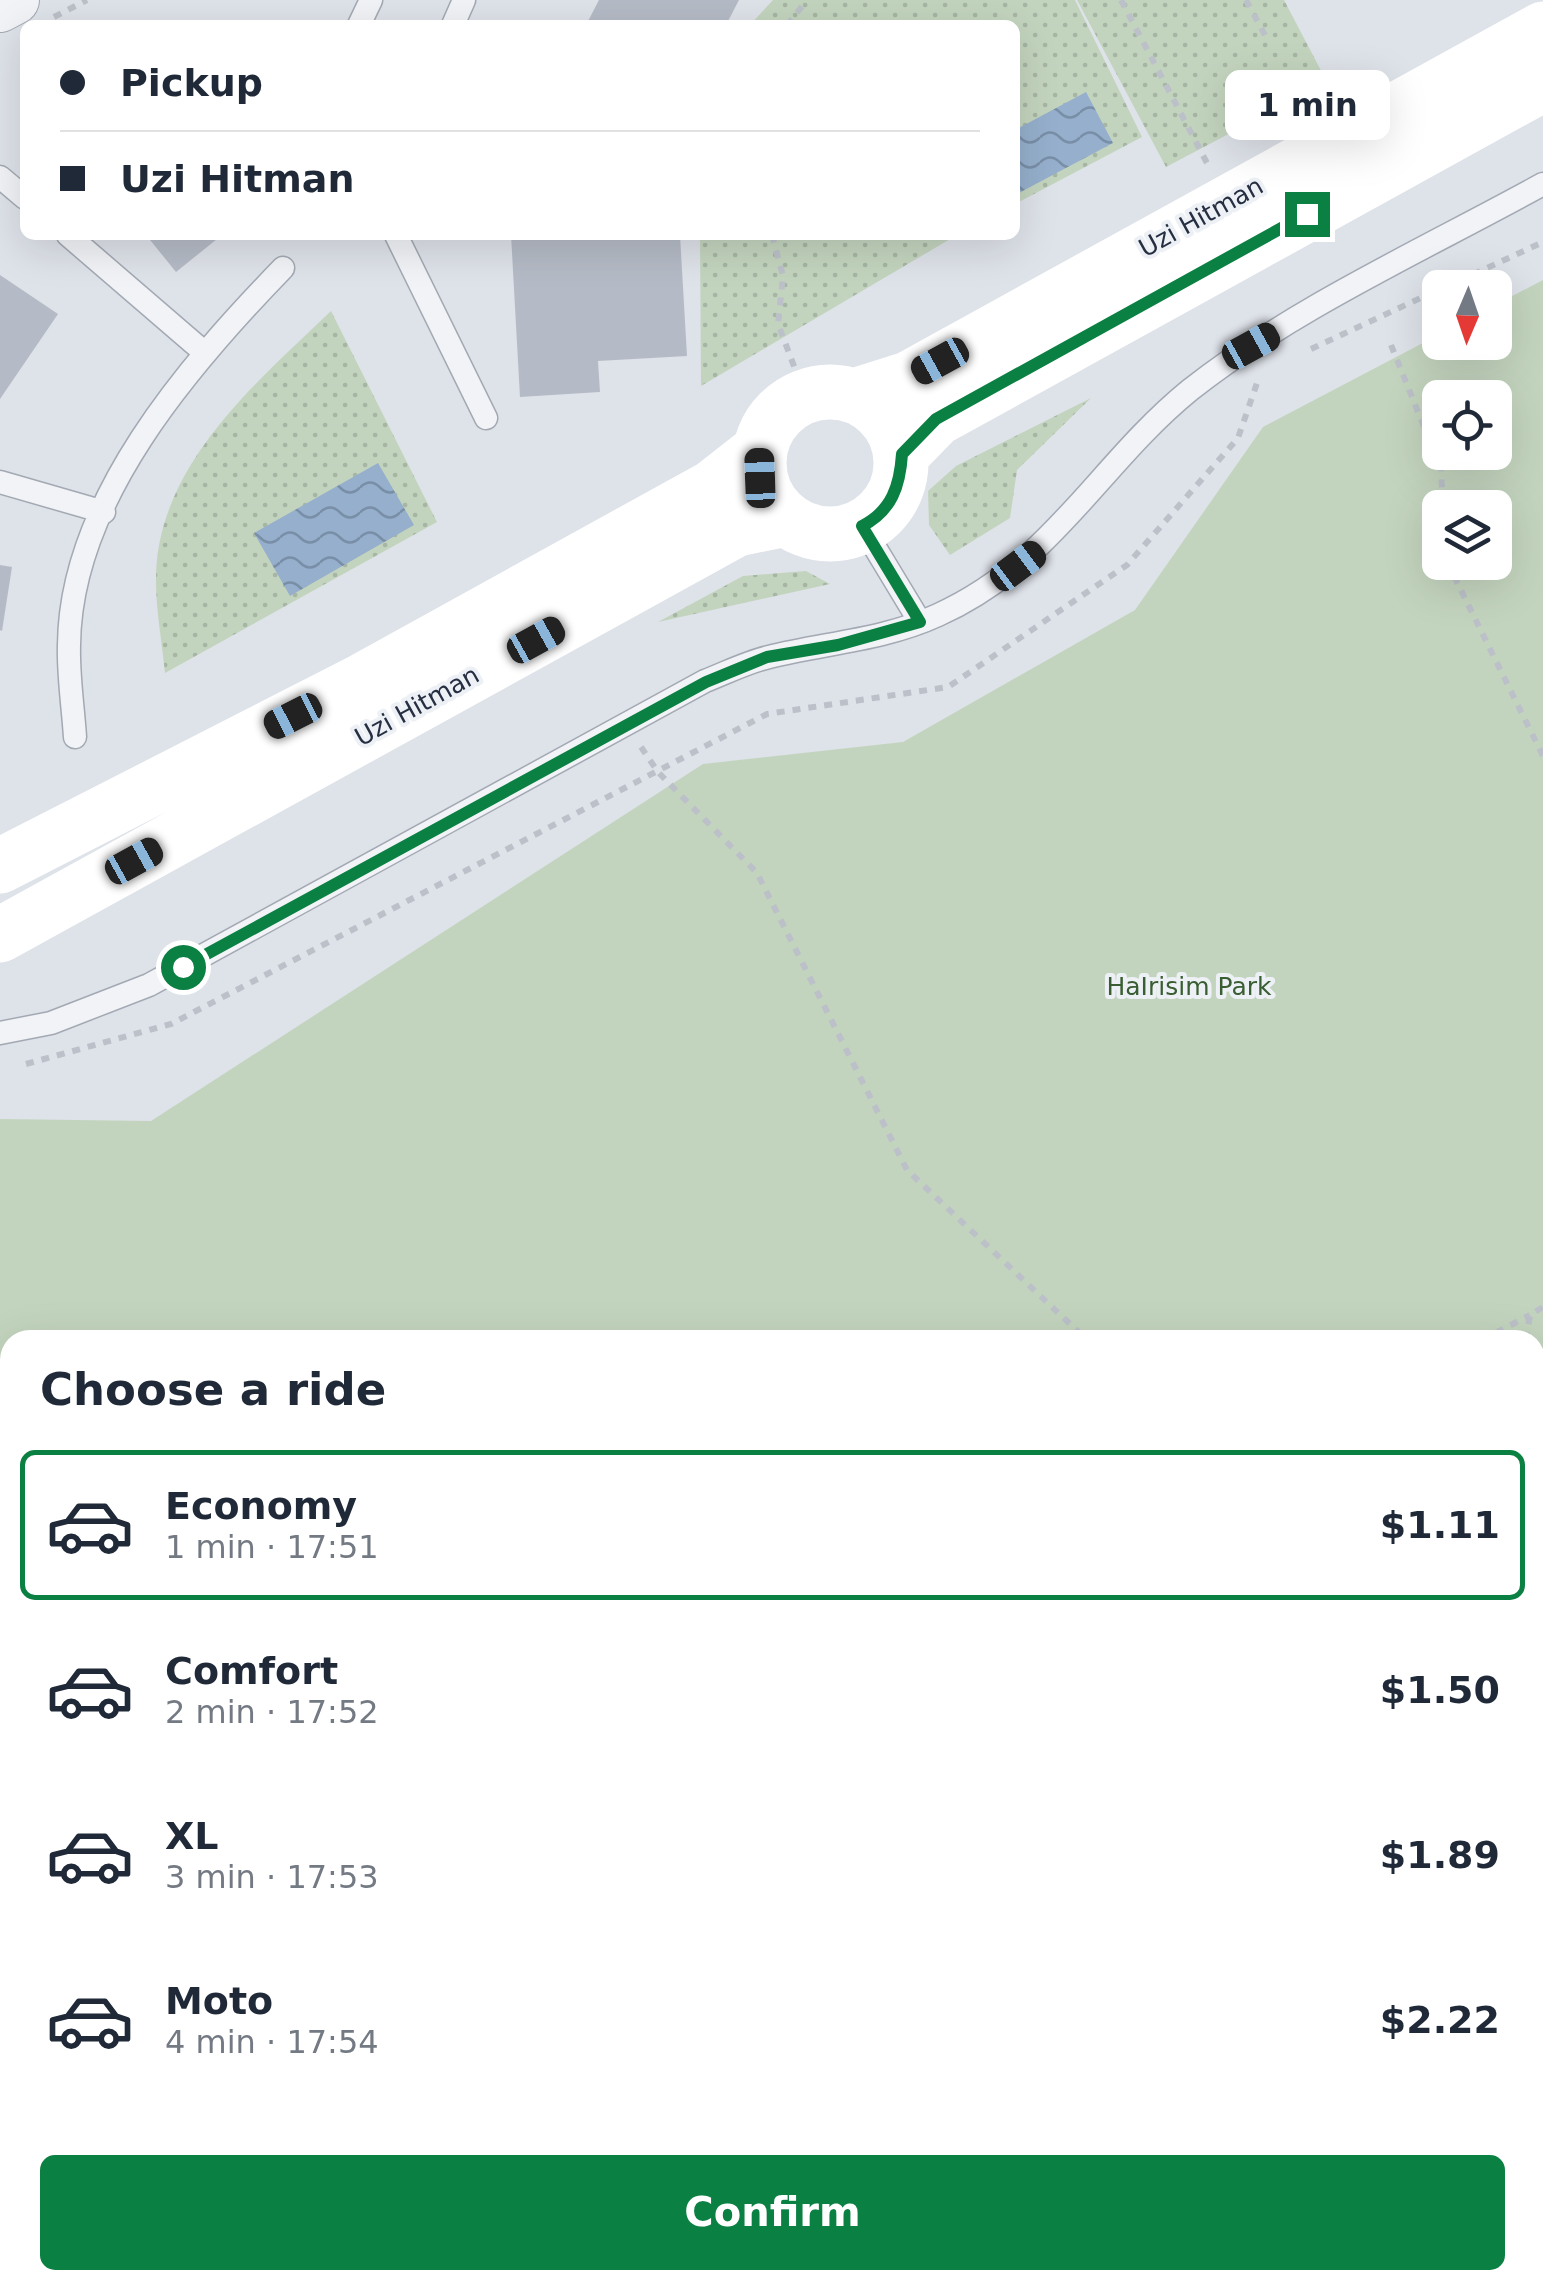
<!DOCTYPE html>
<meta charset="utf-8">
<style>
body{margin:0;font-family:"DejaVu Sans",sans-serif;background:#f6f6f7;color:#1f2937;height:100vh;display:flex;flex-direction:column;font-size:38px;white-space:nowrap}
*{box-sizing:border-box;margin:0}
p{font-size:32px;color:#747a83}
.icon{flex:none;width:55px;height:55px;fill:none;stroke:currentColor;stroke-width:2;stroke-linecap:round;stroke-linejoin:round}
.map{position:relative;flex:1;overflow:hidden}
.drawer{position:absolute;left:0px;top:1330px;width:1545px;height:960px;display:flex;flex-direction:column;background:#fff;border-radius:30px 30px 0 0;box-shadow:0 10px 40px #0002}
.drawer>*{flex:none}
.guide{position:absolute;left:20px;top:20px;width:1000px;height:220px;border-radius:15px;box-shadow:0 10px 40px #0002;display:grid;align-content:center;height:220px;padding:0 40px;background:#fff}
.needle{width:65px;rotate:182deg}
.tools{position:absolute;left:1422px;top:270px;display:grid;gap:20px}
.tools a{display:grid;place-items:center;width:90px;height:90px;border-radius:15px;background:#fff;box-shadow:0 10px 40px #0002;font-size:50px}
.end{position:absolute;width:45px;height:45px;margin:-22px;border:12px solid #0b8043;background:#fff;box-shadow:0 0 0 5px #fff}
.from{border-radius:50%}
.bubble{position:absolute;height:70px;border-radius:15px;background:#fff;box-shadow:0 10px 40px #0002;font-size:32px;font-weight:700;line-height:70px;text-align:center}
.car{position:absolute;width:30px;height:60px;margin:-30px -15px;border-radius:12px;box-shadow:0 0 8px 2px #0007;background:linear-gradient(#222 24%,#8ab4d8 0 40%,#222 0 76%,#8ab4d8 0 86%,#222 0)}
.guide b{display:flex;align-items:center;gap:35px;height:95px;font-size:38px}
.guide b+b{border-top:2px solid #e0e1e3}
.guide i{width:25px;height:25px;background:#1f2937}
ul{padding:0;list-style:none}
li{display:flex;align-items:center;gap:30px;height:150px;margin:0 20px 15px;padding:0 20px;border:5px solid transparent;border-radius:15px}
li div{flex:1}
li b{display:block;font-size:38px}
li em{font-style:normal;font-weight:700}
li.active{border-color:#0b8043}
li>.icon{width:90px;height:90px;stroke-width:1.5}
h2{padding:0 40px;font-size:45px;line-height:120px}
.primary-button{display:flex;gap:20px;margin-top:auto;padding:20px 40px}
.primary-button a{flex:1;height:115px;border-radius:15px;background:#0b8043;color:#fff;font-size:40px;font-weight:700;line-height:115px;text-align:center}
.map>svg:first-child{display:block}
</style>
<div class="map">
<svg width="1543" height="2290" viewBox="0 0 1543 2290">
<defs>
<pattern id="park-dots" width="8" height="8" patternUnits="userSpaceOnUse" patternTransform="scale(2.5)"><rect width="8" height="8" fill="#c3d4be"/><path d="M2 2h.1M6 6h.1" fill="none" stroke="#a7b6a4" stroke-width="1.8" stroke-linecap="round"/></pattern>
<pattern id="water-waves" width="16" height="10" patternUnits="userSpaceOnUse" patternTransform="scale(2.5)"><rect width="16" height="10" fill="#95afcc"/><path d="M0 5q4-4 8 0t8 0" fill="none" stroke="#798fa7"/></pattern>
</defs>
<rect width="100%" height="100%" fill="#dee2e9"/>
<path fill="#c3d4be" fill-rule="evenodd" d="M1543,280V2290H0V1119L151,1121L703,764L903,742L1135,610L1263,427L1440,334V342H1495V305ZM1440,398H1495V452H1440ZM1440,508H1495V562H1440ZM10,1340H1535V2280H10Z"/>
<path fill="url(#park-dots)" d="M773,0H1075L1142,137L1015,204V25H750Z
M1077,0H1284L1327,82L1166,167Z
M700,235H957L701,386Z
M331,311L437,522L165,673C162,642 156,611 156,581C155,467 256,383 331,311Z
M1091,398L1017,470L1010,518L950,555L929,525L928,491L956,466Z
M806,571L830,584L658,622L743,576Z"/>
<path fill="url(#water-waves)" d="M1086,92L1113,143L1015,195V130Z
M378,463L414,525L290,596L254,533Z"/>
<path fill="#b5bbc6" d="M599,0H739L726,25H586Z
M146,235H222L176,272Z
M511,235H680L687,356L598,361L600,392L520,397Z
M0,275L58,314L0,399Z
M0,565L12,567L2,631L0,630Z"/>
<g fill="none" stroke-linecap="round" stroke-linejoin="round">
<defs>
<path id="lane" d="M359,25L371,0
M453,25L464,0
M0,177L25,198
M68,235L205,353
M396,235L486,418
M0,482L104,512
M862,526L920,622
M75,737C73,706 68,675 69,645C70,501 189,365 283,268
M0,1033L51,1023L149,985L705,681C726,673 747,662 769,657C825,643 884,640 938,615C1053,563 1098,465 1190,390C1292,309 1429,247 1543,184"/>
<path id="street" d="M0,8L15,0"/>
</defs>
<use href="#lane" stroke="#a3a9b3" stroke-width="25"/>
<use href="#street" stroke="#a3a9b3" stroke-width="50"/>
<path stroke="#bcc0c8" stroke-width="6" stroke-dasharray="8 8" stroke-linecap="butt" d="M1121,0L1207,163
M1246,0L1266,37
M54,17L87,0
M787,25L807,0
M772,235L783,276L778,324L805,395
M1444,288L1543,242
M1391,345L1441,469L1443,508
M1311,349L1440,289
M1447,562L1543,756
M641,747L658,772L757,873L907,1170L1087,1340
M26,1064L171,1024L767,714L948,687L1127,565L1238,438L1258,380
M1482,1340L1530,1315
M1526,1340L1530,1315L1543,1307
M1533,2280L1534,2290
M1089,2290L1096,2280"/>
<use href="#lane" stroke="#f1f3f7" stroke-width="22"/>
<use href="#street" stroke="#f1f3f7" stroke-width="48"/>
<path stroke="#fff" stroke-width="55" d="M759 463a71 71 0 1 1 142 0a71 71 0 1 1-142 0Z
M854,396L908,379L1543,29
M902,454L936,419L1543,84
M0,866L358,683L713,487L759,451
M0,935L737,529L786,519"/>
</g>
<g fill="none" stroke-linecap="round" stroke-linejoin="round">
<path stroke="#0b8043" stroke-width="12" d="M183,967L706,682L767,657L838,645L920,622L862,526C892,511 900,485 902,454L936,419L1307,214"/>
</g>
<g text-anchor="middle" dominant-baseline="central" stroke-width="8" stroke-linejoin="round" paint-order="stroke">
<g font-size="25" fill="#262f41" stroke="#edf1f6">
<text transform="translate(1201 217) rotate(-29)">Uzi Hitman</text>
<text transform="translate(417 706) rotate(-29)">Uzi Hitman</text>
</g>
<g font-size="25" fill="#395e32" stroke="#edf1f6">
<text x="1189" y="986">HaIrisim Park</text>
</g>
</g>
</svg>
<div class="tools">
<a><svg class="needle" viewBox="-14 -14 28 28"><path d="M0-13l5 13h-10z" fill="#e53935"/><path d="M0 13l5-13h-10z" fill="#747a83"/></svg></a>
<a><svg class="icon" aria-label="locate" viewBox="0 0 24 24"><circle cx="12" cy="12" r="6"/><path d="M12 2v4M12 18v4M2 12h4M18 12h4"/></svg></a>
<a><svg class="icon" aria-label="layers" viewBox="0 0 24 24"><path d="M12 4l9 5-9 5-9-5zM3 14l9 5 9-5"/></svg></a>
</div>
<i class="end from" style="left:183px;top:967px"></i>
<i class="end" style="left:1307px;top:214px"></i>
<div class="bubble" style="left:1225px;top:70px;width:165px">1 min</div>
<i class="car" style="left:1251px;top:346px;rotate:61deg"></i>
<i class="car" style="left:940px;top:361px;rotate:241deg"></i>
<i class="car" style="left:760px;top:478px;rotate:358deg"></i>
<i class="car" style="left:1018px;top:566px;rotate:53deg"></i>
<i class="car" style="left:536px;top:640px;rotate:61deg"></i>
<i class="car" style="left:293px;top:716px;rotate:243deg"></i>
<i class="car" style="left:134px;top:861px;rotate:61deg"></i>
<div class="guide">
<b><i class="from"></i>Pickup</b>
<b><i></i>Uzi Hitman</b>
</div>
<section class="drawer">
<h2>Choose a ride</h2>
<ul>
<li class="active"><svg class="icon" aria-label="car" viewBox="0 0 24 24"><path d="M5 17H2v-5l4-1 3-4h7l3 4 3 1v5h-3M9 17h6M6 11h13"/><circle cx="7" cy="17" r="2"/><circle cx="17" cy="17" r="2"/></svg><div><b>Economy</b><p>1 min · 17:51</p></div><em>$1.11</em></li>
<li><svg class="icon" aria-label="car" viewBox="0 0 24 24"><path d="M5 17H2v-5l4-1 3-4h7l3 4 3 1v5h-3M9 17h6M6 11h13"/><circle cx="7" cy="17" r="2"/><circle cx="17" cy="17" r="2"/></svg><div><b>Comfort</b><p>2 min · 17:52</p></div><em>$1.50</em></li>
<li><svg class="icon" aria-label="car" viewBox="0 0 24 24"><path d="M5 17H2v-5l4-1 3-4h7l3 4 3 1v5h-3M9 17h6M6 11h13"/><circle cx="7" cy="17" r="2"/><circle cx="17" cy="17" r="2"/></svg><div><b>XL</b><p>3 min · 17:53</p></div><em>$1.89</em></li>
<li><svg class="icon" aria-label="car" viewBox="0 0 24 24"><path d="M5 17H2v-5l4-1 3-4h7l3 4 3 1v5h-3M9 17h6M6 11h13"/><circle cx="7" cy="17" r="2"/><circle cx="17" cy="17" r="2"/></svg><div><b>Moto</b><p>4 min · 17:54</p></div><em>$2.22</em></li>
</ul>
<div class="primary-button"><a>Confirm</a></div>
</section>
</div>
